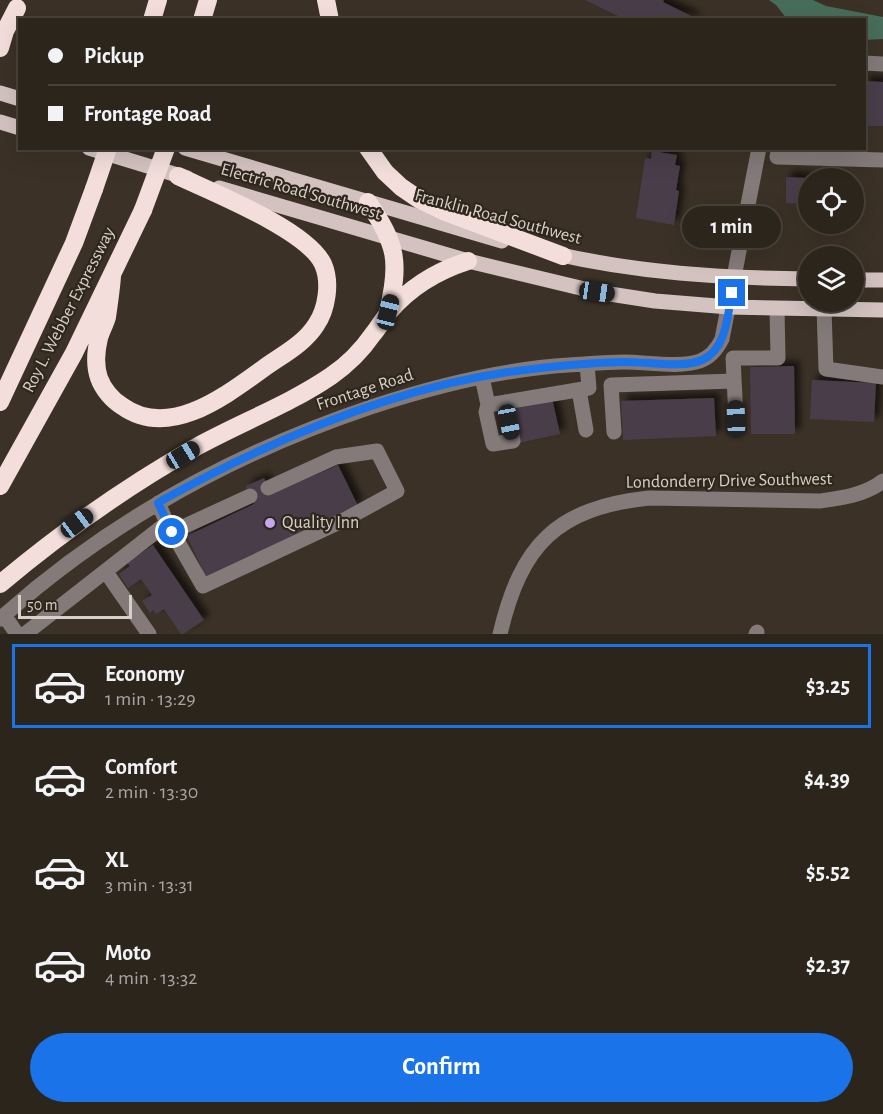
<!DOCTYPE html>
<meta charset="utf-8">
<style>
body{margin:0;font-family:"Alegreya Sans",sans-serif;background:#383129;color:#f1f3f6;height:100vh;display:flex;flex-direction:column;font-size:22px;white-space:nowrap}
*{box-sizing:border-box;margin:0}
p{font-size:20px;color:#a6a5a3}
.icon{flex:none;width:33px;height:33px;fill:none;stroke:currentColor;stroke-width:2;stroke-linecap:round;stroke-linejoin:round}
.map{position:relative;height:634px;overflow:hidden}
.details{display:flex;flex-direction:column;background:#2c251c;flex:1}
.details>*{flex:none}
.top-card{position:absolute;left:18px;top:18px;width:848px;height:132px;border-radius:0px;box-shadow:0 6px 24px #0002,0 0 0 2px #48423b;display:grid;align-content:center;height:132px;padding:0 30px;background:#2c251c}
.buttons{position:absolute;left:798px;top:168px;display:grid;gap:12px}
.buttons a{display:grid;place-items:center;width:66px;height:66px;border-radius:50%;background:#2c251c;box-shadow:0 6px 24px #0002,0 0 0 2px #48423b;font-size:30px}
.scale{position:absolute;left:18px;bottom:15px;width:114px;box-sizing:border-box;padding-left:6px;border:3px solid #d7d0ca;border-top:0;font-size:16px;line-height:21px;white-space:nowrap;color:#d7d0ca;-webkit-text-stroke:4px #30271c;paint-order:stroke}
.end{position:absolute;width:27px;height:27px;margin:-14px;border:8px solid #1a73e8;background:#fff;box-shadow:0 0 0 3px #fff}
.from{border-radius:50%}
.bubble{position:absolute;height:42px;border-radius:21px;background:#2c251c;box-shadow:0 6px 24px #0002,0 0 0 2px #48423b;font-size:20px;font-weight:600;line-height:42px;text-align:center}
.car{position:absolute;width:18px;height:36px;margin:-18px -9px;border-radius:8px;box-shadow:0 0 4px 2px #0007;background:linear-gradient(#222 24%,#8ab4d8 0 40%,#222 0 76%,#8ab4d8 0 86%,#222 0)}
.top-card b{display:flex;align-items:center;gap:21px;height:57px;font-size:22px}
.top-card b+b{border-top:2px solid #48423b}
.top-card i{width:15px;height:15px;background:#f1f3f6}
ul{padding:10px 0 0;list-style:none}
li{display:flex;align-items:center;gap:18px;height:84px;margin:0 12px 9px;padding:0 18px;border:3px solid transparent;border-radius:0px}
li div{flex:1}
li b{display:block;font-size:22px}
li em{font-style:normal;font-weight:600}
li.selected{border-color:#1a73e8}
li>.icon{width:54px;height:54px;stroke-width:1.5}
.button{display:flex;gap:12px;margin-top:auto;padding:12px 30px}
.button a{flex:1;height:69px;border-radius:36px;background:#1a73e8;color:#fff;font-size:24px;font-weight:600;line-height:69px;text-align:center}
.map>svg:first-child{display:block}
</style>
<div class="map">
<svg width="883" height="634" viewBox="0 0 883 634">
<defs>
<filter id="shadow"><feDropShadow dx="5.5" dy="-5.5" stdDeviation="3" flood-color="#0009"/></filter>
</defs>
<rect width="100%" height="100%" fill="#3b3126"/>
<path fill="#486d5a" d="M769,0H813L826,6L883,17V39L864,40V20L787,19L776,5Z"/>
<path fill="#4a3e48" filter="url(#shadow)" d="M585,0H664L663,2L699,20H619L620,17Z
M864,81L883,82V126H864Z
M652,151L677,155L675,165L680,166L676,190L679,191L674,225L636,218L645,158L651,159Z
M786,177L808,178V204L786,203Z
M794,366L795,434H751L750,367Z
M812,380L876,383L874,422L810,419Z
M552,398L560,434L518,443L510,407Z
M714,398L716,436L623,440L621,401Z
M338,465L358,506L206,577L187,536L254,504L246,486L264,478L272,494Z
M153,545L204,620L183,634H181L164,609L156,614L153,610L150,613L142,601L152,595L141,579L128,588L119,574L130,566L127,563Z"/>
<g fill="none" stroke-linecap="round" stroke-linejoin="round">
<path stroke="#837a79" stroke-width="15" d="M864,63L883,64
M779,148L777,157L883,160
M824,309L826,369L883,377
M482,377L488,405L589,388L587,364
M579,390L586,430
M488,405L486,412L493,444L513,441L505,402
M736,418L733,358H778L777,309
M614,432L611,385L734,381
M158,503L167,523L203,586L346,519L397,491L377,451L336,457L268,488
M172,532L250,496
M106,572L149,634
M4,615L17,634
M0,619C108,522 234,453 371,407C435,386 502,369 569,365C587,364 606,362 624,362C646,362 680,368 700,361C711,357 717,349 722,339L759,148
M25,634L167,523
M500,634C521,545 556,508 649,498L820,501C842,498 865,495 883,481
M756,634L757,632"/>
<path stroke="#d3c2c0" stroke-width="15" d="M0,93L20,99
M0,122L20,128
M89,148L187,178
M185,148L502,241
M219,188L468,261L597,292L655,301L729,307L883,310
M552,253C638,273 721,278 808,279
M854,280H883"/>
<path stroke="#f3dedb" stroke-width="18" d="M326,0L330,20
M152,20L158,0
M202,20L208,0
M0,48L5,31L17,8
M368,148L385,172L401,187L420,200L443,211L563,256
M368,202C397,245 400,262 388,312
M112,276C111,290 109,303 107,317C105,324 101,331 99,338C96,350 95,366 99,378C103,389 112,400 122,406C169,440 225,396 264,368C282,355 304,344 316,325C327,309 331,282 323,264C307,230 214,193 178,176
M0,402L74,243L94,189
M0,486L74,353L143,210
M0,584C62,532 127,486 198,446C242,422 290,404 331,376C347,365 362,350 373,334C379,327 383,319 389,312C410,287 437,271 468,261"/>
<path stroke="#f3dedb" stroke-width="18" d="M94,189L108,148
M143,210L166,148"/>
</g>
<g fill="none" stroke-linecap="round" stroke-linejoin="round">
<path stroke="#1a73e8" stroke-width="8" d="M172,532L158,503L161,501C267,442 387,390 508,372C546,367 583,363 621,362C644,361 682,369 702,360C727,349 727,316 732,293"/>
</g>
<circle fill="#c7a6f0" stroke="#30271c" stroke-width="2" cx="270" cy="523" r="6"/>
<g text-anchor="middle" dominant-baseline="central" stroke-width="4.5" stroke-linejoin="round" paint-order="stroke">
<g font-size="18" fill="#d7d0ca" stroke="#30271c">
<text transform="translate(301 192) rotate(16)">Electric Road Southwest</text>
<text transform="translate(498 217) rotate(15)">Franklin Road Southwest</text>
<text transform="translate(69 310) rotate(-63)">Roy L. Webber Expressway</text>
<text transform="translate(365 390) rotate(-18)">Frontage Road</text>
<text transform="translate(729 481) rotate(-1)">Londonderry Drive Southwest</text>
</g>
<g font-size="18" fill="#d7d0ca" stroke="#30271c" text-anchor="start">
<text x="282" y="523">Quality Inn</text>
</g>
</g>
</svg>
<div class="buttons">
<a><svg class="icon" aria-label="locate" viewBox="0 0 24 24"><circle cx="12" cy="12" r="6"/><path d="M12 2v4M12 18v4M2 12h4M18 12h4"/></svg></a>
<a><svg class="icon" aria-label="layers" viewBox="0 0 24 24"><path d="M12 4l9 5-9 5-9-5zM3 14l9 5 9-5"/></svg></a>
</div>
<div class="scale">50 m</div>
<i class="end from" style="left:172px;top:532px"></i>
<i class="end" style="left:732px;top:293px"></i>
<div class="bubble" style="left:682px;top:206px;width:99px">1 min</div>
<i class="car" style="left:597px;top:292px;rotate:98deg"></i>
<i class="car" style="left:388px;top:312px;rotate:14deg"></i>
<i class="car" style="left:736px;top:418px;rotate:358deg"></i>
<i class="car" style="left:509px;top:422px;rotate:169deg"></i>
<i class="car" style="left:183px;top:455px;rotate:59deg"></i>
<i class="car" style="left:77px;top:523px;rotate:53deg"></i>
<div class="top-card">
<b><i class="from"></i>Pickup</b>
<b><i></i>Frontage Road</b>
</div>
</div>
<section class="details">
<ul>
<li class="selected"><svg class="icon" aria-label="car" viewBox="0 0 24 24"><path d="M5 17H2v-5l4-1 3-4h7l3 4 3 1v5h-3M9 17h6M6 11h13"/><circle cx="7" cy="17" r="2"/><circle cx="17" cy="17" r="2"/></svg><div><b>Economy</b><p>1 min · 13:29</p></div><em>$3.25</em></li>
<li><svg class="icon" aria-label="car" viewBox="0 0 24 24"><path d="M5 17H2v-5l4-1 3-4h7l3 4 3 1v5h-3M9 17h6M6 11h13"/><circle cx="7" cy="17" r="2"/><circle cx="17" cy="17" r="2"/></svg><div><b>Comfort</b><p>2 min · 13:30</p></div><em>$4.39</em></li>
<li><svg class="icon" aria-label="car" viewBox="0 0 24 24"><path d="M5 17H2v-5l4-1 3-4h7l3 4 3 1v5h-3M9 17h6M6 11h13"/><circle cx="7" cy="17" r="2"/><circle cx="17" cy="17" r="2"/></svg><div><b>XL</b><p>3 min · 13:31</p></div><em>$5.52</em></li>
<li><svg class="icon" aria-label="car" viewBox="0 0 24 24"><path d="M5 17H2v-5l4-1 3-4h7l3 4 3 1v5h-3M9 17h6M6 11h13"/><circle cx="7" cy="17" r="2"/><circle cx="17" cy="17" r="2"/></svg><div><b>Moto</b><p>4 min · 13:32</p></div><em>$2.37</em></li>
</ul>
<div class="button"><a>Confirm</a></div>
</section>
